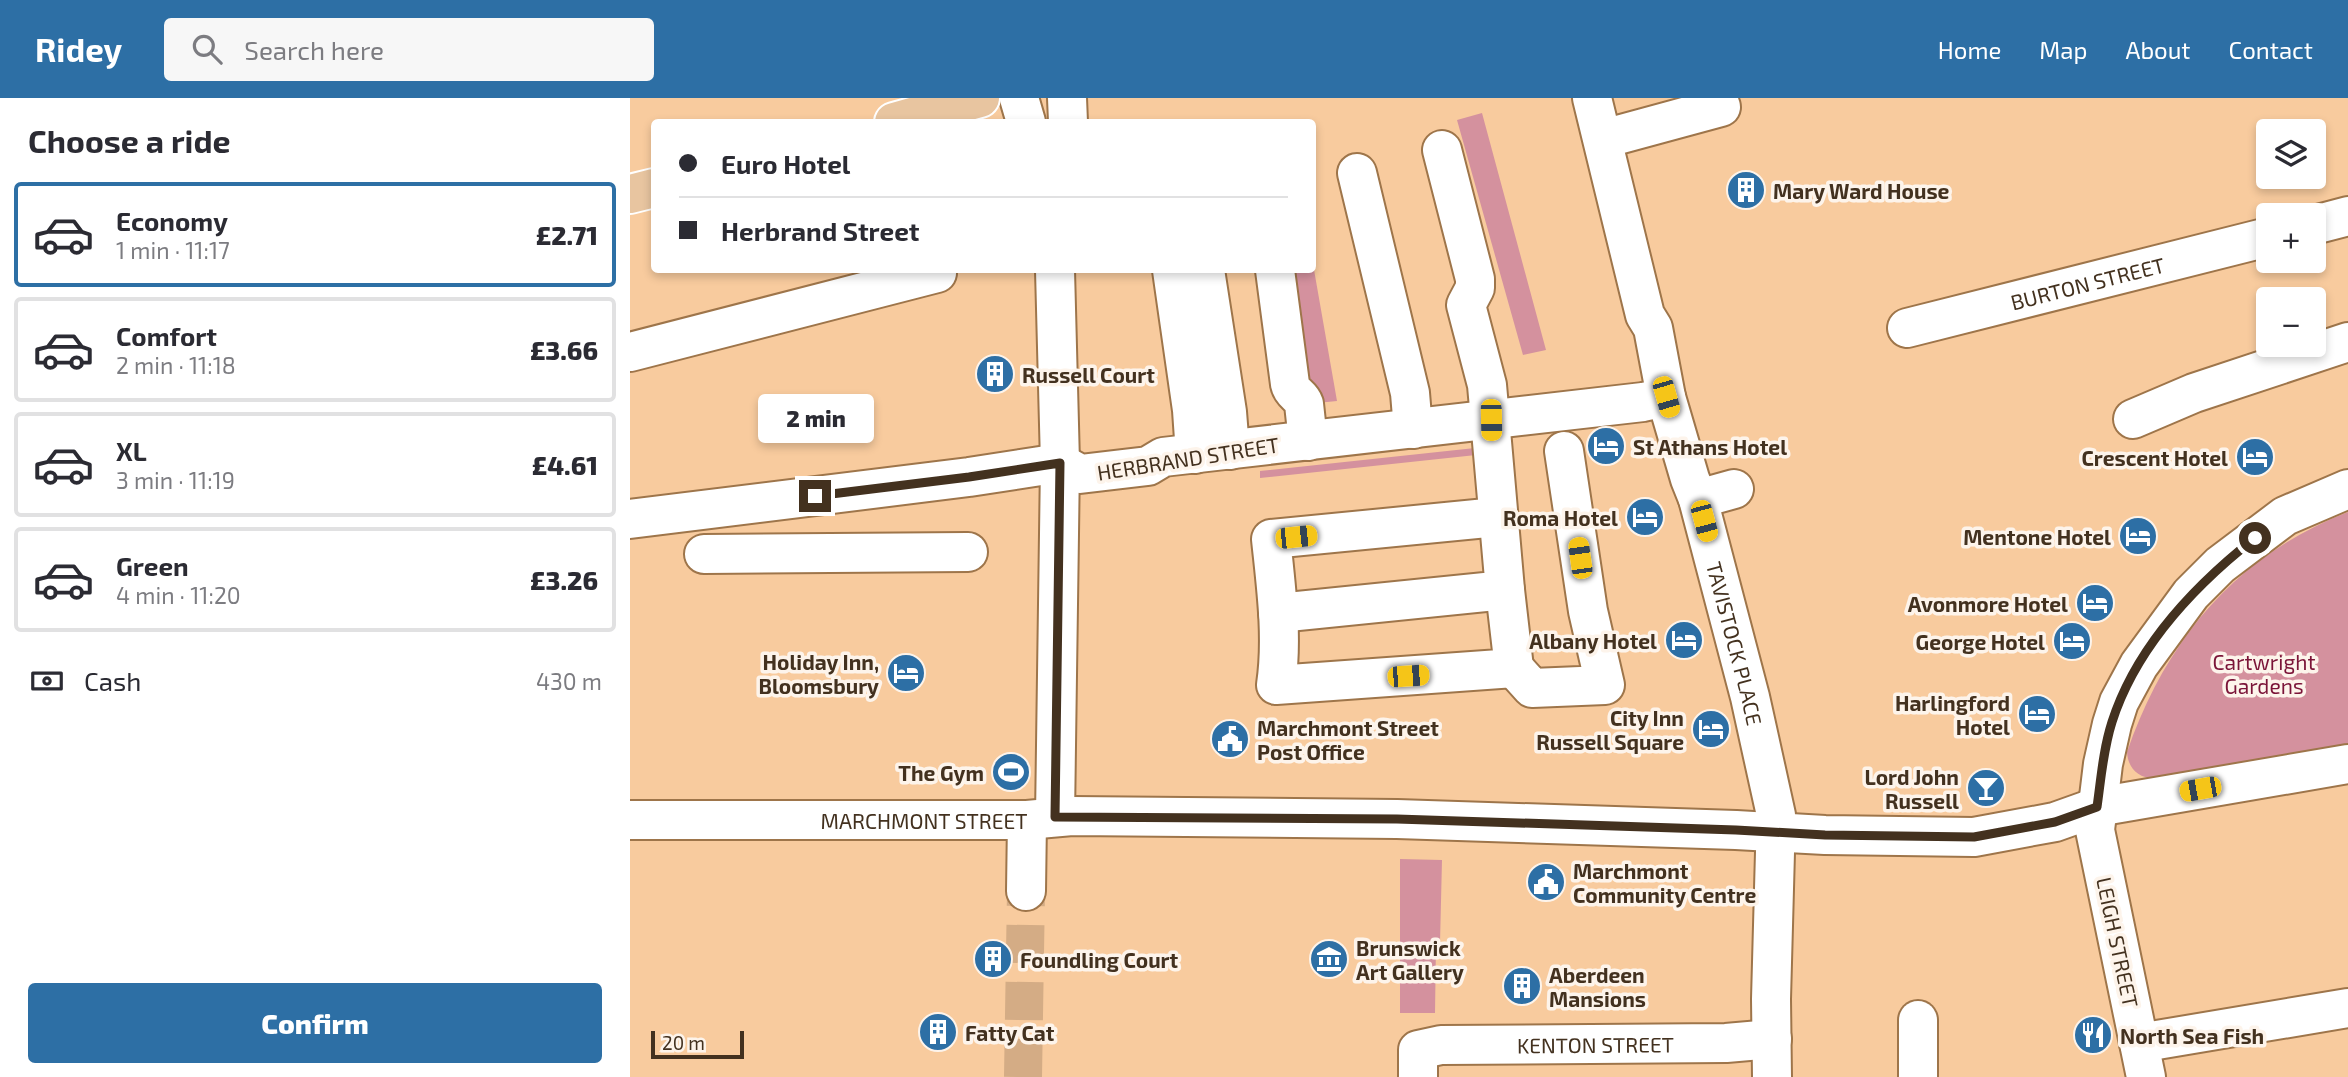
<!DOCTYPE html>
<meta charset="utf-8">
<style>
body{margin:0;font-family:"Exo 2",sans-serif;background:#f7f7f7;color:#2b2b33;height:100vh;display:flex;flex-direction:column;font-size:26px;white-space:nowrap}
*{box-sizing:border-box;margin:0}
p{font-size:23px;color:#7c7c81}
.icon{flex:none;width:38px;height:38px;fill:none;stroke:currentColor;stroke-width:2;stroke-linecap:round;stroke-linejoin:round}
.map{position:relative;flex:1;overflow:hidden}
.panel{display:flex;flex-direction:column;background:#fff;width:630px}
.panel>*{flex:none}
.guide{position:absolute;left:21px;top:21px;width:665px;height:154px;border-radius:7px;box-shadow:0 4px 10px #0003;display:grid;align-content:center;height:154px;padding:0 28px;background:#fff}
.buttons{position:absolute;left:1626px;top:21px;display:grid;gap:14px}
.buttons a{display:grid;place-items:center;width:70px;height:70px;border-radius:7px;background:#fff;box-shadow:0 4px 10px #0003;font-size:35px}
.scale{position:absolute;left:21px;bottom:18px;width:93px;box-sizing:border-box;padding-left:7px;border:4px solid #43311f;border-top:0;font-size:19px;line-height:24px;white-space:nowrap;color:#43311f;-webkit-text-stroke:5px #fdf4eb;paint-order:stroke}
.end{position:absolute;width:32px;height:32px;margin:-16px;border:9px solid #43311f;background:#fff;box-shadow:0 0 0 4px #fff}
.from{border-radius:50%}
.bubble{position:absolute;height:49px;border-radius:7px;background:#fff;box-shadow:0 4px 10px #0003;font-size:23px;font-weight:800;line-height:49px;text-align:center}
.car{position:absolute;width:21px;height:42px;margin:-21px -10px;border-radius:9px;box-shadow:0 0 5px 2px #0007;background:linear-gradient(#f5c518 24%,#345 0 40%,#f5c518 0 76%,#345 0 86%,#f5c518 0)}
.guide b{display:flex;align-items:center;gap:24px;height:66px;font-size:26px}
.guide b+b{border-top:2px solid #e1e1e2}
.guide i{width:18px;height:18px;background:#2b2b33}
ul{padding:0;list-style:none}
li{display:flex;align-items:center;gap:21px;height:105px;margin:0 14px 10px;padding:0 14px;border:4px solid #e1e1e2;border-radius:7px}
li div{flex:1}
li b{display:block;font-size:26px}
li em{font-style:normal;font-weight:800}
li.current{border-color:#2d6fa5}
li>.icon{width:63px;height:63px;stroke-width:1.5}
h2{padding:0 28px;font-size:32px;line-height:84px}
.pay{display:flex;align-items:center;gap:18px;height:77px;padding:0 28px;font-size:26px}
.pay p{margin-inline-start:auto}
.cta{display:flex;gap:14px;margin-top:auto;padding:14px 28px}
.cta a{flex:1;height:80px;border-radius:7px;background:#2d6fa5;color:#fff;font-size:28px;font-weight:800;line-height:80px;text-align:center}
header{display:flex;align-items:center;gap:42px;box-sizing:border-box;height:98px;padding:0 35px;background:#2d6fa5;color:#fff}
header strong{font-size:33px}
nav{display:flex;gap:38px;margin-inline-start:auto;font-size:24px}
.search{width:490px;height:63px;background:#f7f7f7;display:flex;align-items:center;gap:18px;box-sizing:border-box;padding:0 24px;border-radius:7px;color:#7c7c81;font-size:26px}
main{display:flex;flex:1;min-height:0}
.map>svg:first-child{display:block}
</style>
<header>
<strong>Ridey</strong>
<div class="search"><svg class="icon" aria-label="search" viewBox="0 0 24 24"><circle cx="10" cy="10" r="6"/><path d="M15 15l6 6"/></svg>Search here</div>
<nav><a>Home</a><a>Map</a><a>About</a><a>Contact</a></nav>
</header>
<main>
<section class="panel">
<h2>Choose a ride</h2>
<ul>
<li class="current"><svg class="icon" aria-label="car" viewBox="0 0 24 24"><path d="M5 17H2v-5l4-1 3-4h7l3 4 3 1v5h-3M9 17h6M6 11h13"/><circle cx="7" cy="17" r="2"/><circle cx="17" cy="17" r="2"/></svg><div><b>Economy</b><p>1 min · 11:17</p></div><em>£2.71</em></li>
<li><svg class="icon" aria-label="car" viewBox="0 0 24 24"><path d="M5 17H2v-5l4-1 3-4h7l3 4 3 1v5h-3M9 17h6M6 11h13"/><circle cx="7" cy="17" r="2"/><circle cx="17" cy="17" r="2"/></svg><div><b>Comfort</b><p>2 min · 11:18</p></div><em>£3.66</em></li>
<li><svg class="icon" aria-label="car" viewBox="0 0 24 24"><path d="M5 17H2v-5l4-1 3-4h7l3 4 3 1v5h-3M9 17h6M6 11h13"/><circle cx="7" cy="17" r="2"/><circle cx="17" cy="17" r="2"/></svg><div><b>XL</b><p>3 min · 11:19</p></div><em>£4.61</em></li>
<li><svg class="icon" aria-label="car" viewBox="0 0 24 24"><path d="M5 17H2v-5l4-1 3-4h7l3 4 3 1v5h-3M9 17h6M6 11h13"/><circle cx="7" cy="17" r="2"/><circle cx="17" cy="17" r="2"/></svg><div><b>Green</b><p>4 min · 11:20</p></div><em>£3.26</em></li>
</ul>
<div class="pay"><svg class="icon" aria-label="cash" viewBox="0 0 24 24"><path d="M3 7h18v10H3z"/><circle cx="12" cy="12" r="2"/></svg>Cash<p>430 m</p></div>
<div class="cta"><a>Confirm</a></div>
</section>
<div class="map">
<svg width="1718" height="979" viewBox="0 0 1718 979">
<rect width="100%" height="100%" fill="#f8cb9e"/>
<path fill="#d4919e" d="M852,15L916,252L893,257L827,22Z
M683,166L707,303L687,305L679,285L664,172H682Z
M845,350L846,357L630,380V373Z
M1718,414V648L1526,680C1509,681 1498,671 1497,654C1536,542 1605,458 1718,414Z
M770,761L812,762L810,845H806L805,915H770Z"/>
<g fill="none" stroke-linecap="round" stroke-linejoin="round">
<path stroke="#d4ac85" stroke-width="38" stroke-dasharray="38 19" stroke-linecap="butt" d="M393,979L396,793"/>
<defs>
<g id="minor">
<path d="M389,0L396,24"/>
<path d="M437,0L438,24"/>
<path id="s1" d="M962,0L1015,217L1023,230L1036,299L1060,381L1068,401L1120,599L1146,717L1141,901L1142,979"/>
<path d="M973,41L1091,9L1088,0"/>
<path d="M727,75L780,295L783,331"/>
<path d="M1684,127L1718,118"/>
<path d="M425,172L430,365L425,719"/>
<path d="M542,172L562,312L565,356"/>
<path d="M575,172L597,314L600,352"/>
<path d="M645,172L660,286C662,296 671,297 674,306L678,343"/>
<path id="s2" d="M1277,230L1638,139"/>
<path d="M0,254L307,175"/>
<path d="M1503,321L1564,295L1718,244"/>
<path d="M1068,401L1104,391"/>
<path d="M867,419L641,441C646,489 653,539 646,587L884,570L875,492"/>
<path d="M0,421L339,379L430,365L450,376L518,368L533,359L1013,304L1036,299"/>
<path d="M74,456L338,454"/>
<path d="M648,515L875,492L857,287L836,207L845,190V181L812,52"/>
<path d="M884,570L902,590L975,587L958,513L934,353"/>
<path id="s3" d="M0,722H397L442,718L767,721L1106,732L1195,737L1344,739L1425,724L1467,709L1718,666"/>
<path d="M396,793L397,722"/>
<path d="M1509,945L1718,910"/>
<path id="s4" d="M788,979V952L811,947L1096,945L1142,941"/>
<path d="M1288,979V922"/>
<path d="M1516,979L1465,732L1473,666L1482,626L1489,604L1509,567L1561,496L1590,467L1655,418L1718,391"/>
</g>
<path id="major" d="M264,24L350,0
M0,96L24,90"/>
</defs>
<use href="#minor" stroke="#9e754a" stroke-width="42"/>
<use href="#major" stroke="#fff" stroke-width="42"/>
<use href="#minor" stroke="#fff" stroke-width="38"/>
<use href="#major" stroke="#e8c5a0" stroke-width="38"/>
</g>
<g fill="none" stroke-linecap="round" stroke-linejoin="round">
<path stroke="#43311f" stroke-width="9" d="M185,398L339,379L430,365L425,719L767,721L1106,732L1195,737L1344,739L1425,724L1467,709C1471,681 1473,652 1482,624C1506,549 1564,488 1625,440"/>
</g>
<defs>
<symbol id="building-disc" viewBox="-11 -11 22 22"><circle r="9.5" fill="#2d6fa5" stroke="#fdf4eb"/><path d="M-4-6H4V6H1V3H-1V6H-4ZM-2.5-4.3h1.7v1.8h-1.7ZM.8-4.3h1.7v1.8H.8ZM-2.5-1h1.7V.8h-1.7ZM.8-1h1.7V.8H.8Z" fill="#fff"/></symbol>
<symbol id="hotel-disc" viewBox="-11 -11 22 22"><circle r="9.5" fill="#2d6fa5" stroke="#fdf4eb"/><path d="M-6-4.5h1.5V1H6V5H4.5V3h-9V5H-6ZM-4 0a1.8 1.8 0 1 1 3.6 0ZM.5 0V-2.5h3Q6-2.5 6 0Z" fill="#fff"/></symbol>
<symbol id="civic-disc" viewBox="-11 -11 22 22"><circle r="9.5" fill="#2d6fa5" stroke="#fdf4eb"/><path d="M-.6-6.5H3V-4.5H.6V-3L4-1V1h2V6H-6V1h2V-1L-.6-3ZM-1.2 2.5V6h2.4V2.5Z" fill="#fff"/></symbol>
<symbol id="stadium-disc" viewBox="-11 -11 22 22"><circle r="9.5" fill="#2d6fa5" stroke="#fdf4eb"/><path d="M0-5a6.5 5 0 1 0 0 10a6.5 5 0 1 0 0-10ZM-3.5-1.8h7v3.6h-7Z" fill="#fff"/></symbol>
<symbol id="bar-disc" viewBox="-11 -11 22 22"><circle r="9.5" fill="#2d6fa5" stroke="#fdf4eb"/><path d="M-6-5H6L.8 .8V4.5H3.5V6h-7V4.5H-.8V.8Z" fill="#fff"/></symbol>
<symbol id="museum-disc" viewBox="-11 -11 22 22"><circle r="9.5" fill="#2d6fa5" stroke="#fdf4eb"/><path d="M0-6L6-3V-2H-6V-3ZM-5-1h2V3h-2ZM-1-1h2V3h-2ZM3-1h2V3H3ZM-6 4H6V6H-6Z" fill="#fff"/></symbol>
<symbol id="restaurant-disc" viewBox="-11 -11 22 22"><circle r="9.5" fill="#2d6fa5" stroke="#fdf4eb"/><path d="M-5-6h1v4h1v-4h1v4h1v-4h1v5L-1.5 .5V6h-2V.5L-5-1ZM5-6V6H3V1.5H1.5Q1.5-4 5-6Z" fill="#fff"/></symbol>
</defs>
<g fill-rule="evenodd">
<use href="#building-disc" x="1094" y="70" width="44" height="44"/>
<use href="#building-disc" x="343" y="254" width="44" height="44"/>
<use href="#hotel-disc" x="954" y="326" width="44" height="44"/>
<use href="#hotel-disc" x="1603" y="337" width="44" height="44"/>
<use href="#hotel-disc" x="993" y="397" width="44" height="44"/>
<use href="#hotel-disc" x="1486" y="416" width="44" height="44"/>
<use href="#hotel-disc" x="1443" y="483" width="44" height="44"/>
<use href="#hotel-disc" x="1032" y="520" width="44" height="44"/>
<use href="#hotel-disc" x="1420" y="521" width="44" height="44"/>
<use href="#hotel-disc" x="254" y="553" width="44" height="44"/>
<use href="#hotel-disc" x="1385" y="594" width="44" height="44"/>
<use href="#hotel-disc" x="1059" y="609" width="44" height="44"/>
<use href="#civic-disc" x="578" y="619" width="44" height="44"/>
<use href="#stadium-disc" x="359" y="652" width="44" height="44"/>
<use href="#bar-disc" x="1334" y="668" width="44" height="44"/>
<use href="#civic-disc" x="894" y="762" width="44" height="44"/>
<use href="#building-disc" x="341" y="839" width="44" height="44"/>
<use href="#museum-disc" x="677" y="839" width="44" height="44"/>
<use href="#building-disc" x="870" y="866" width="44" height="44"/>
<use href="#building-disc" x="286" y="912" width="44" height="44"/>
<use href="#restaurant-disc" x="1441" y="915" width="44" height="44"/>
</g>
<g text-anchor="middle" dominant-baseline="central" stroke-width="7" stroke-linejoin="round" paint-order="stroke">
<g font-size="21" font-weight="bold" fill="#43311f" stroke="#fdf4eb" text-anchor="end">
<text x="1143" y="92" text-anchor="start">Mary Ward House</text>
<text x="392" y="276" text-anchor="start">Russell Court</text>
<text x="1003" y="348" text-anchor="start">St Athans Hotel</text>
<text x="1598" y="359">Crescent Hotel</text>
<text x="988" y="419">Roma Hotel</text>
<text x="1481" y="438">Mentone Hotel</text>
<text x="1438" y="505">Avonmore Hotel</text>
<text x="1027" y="542">Albany Hotel</text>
<text x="1415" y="543">George Hotel</text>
<text x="249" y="563">Holiday Inn,<tspan x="249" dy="24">Bloomsbury</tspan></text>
<text x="1380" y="604">Harlingford<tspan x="1380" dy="24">Hotel</tspan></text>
<text x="1054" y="619">City Inn<tspan x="1054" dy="24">Russell Square</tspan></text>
<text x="627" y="629" text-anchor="start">Marchmont Street<tspan x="627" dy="24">Post Office</tspan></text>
<text x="354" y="674">The Gym</text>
<text x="1329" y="678">Lord John<tspan x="1329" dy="24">Russell</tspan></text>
<text x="943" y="772" text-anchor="start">Marchmont<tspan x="943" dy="24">Community Centre</tspan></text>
<text x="726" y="849" text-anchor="start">Brunswick<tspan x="726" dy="24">Art Gallery</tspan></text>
<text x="390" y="861" text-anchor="start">Foundling Court</text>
<text x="919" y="876" text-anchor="start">Aberdeen<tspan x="919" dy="24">Mansions</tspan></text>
<text x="335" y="934" text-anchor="start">Fatty Cat</text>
<text x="1490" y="937" text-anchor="start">North Sea Fish</text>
</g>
<g font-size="21" fill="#43311f" stroke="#fdf4eb">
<text stroke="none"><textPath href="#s2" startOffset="186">BURTON STREET</textPath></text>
<text transform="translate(558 360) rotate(-9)">HERBRAND STREET</text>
<text stroke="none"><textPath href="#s1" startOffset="565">TAVISTOCK PLACE</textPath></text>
<text stroke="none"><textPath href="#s3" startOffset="294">MARCHMONT STREET</textPath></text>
<text transform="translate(1488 844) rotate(78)">LEIGH STREET</text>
<text stroke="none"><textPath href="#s4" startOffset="205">KENTON STREET</textPath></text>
</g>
<g font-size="21" fill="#7b1438" stroke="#fdf4eb">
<text x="1634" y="563">Cartwright<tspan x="1634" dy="24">Gardens</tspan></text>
</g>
</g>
</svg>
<div class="buttons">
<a><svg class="icon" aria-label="layers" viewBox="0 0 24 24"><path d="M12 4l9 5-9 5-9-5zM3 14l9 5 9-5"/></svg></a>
<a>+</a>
<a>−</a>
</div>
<div class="scale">20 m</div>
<i class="end from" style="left:1625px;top:440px"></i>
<i class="end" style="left:185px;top:398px"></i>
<div class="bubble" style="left:128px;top:296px;width:116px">2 min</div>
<i class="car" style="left:1036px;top:299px;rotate:164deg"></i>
<i class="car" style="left:861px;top:322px;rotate:179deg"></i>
<i class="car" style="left:1074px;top:423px;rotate:165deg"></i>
<i class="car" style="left:666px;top:439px;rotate:84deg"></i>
<i class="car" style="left:950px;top:460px;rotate:352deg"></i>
<i class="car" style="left:778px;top:578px;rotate:86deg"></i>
<i class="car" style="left:1570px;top:691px;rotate:260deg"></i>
<div class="guide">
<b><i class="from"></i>Euro Hotel</b>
<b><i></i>Herbrand Street</b>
</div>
</div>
</main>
